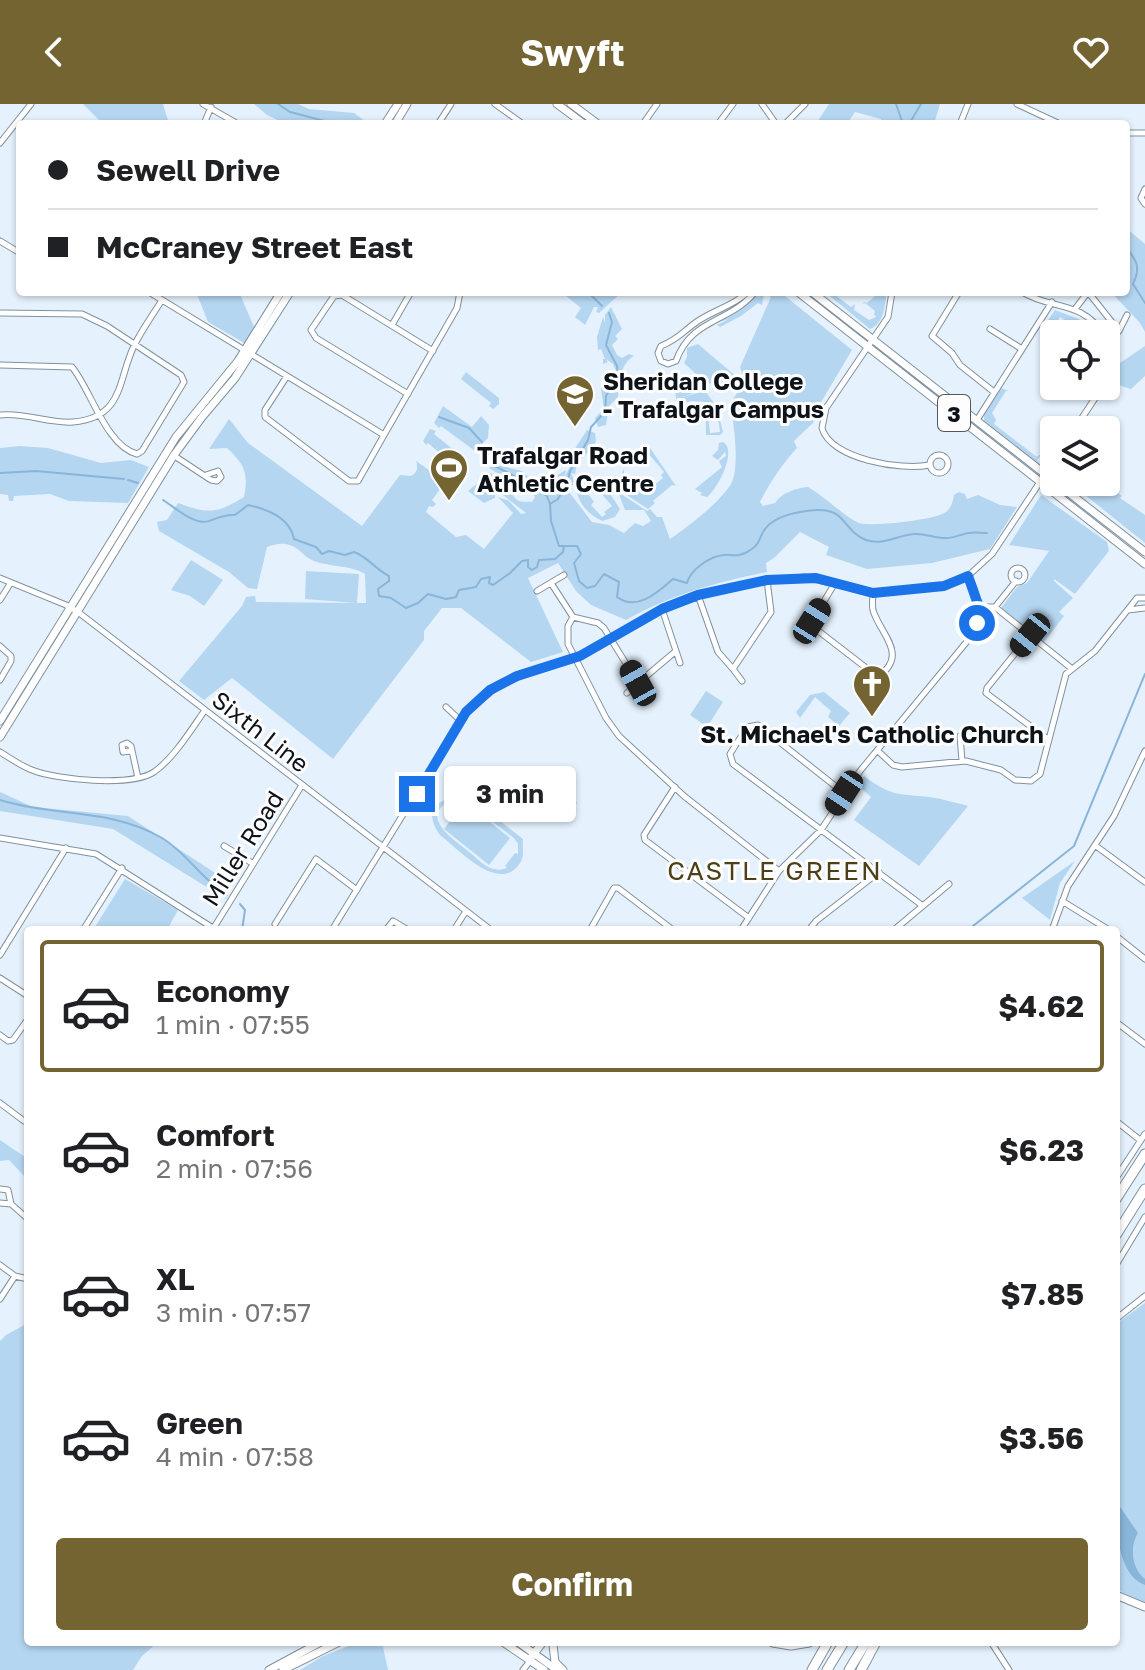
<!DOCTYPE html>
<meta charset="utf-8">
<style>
body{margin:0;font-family:"Golos Text",sans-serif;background:#f6f6f6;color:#202124;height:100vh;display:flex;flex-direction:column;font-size:30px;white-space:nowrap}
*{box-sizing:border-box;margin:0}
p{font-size:26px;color:#757577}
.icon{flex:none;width:44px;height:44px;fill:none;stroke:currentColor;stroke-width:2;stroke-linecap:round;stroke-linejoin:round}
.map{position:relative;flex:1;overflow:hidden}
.drawer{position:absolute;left:24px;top:822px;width:1096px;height:720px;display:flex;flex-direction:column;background:#fff;border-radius:8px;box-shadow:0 2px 6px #0004}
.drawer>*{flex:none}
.hud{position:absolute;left:16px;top:16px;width:1114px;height:176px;border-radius:8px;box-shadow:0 2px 6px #0004;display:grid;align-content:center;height:176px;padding:0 32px;background:#fff}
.tools{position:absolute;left:1040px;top:216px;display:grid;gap:16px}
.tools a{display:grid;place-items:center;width:80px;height:80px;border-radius:8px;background:#fff;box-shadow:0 2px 6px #0004;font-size:40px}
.end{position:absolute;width:36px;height:36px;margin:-18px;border:10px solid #1a73e8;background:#fff;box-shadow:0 0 0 4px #fff}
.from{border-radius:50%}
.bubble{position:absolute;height:56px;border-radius:8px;background:#fff;box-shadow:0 2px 6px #0004;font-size:26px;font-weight:700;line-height:56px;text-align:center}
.car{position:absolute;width:24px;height:48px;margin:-24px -12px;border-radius:10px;box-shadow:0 0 6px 2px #0007;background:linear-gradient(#222 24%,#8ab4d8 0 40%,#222 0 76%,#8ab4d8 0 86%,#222 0)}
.hud b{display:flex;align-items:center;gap:28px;height:76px;font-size:30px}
.hud b+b{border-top:2px solid #e0e0e0}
.hud i{width:20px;height:20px;background:#202124}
ul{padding:14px 0 0;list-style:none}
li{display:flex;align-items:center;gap:24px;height:132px;margin:0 16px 12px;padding:0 16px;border:4px solid transparent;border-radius:8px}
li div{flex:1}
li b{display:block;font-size:30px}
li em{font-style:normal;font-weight:700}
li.current{border-color:#736432}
li>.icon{width:72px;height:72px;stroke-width:1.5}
.cta{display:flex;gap:16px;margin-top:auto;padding:16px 32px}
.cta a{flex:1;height:92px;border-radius:8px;background:#736432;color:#fff;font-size:32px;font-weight:700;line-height:92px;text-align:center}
header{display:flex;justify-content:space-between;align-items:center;height:104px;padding:0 32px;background:#736432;color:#fff;font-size:36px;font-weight:700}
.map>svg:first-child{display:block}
</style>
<header><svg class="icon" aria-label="back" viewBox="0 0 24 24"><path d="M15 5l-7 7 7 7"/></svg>Swyft<svg class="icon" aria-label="heart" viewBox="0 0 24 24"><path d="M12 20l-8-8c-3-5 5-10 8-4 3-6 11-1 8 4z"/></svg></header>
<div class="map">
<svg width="1145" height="1566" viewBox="0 0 1145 1566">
<rect width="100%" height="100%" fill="#e5f2fd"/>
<path fill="#b5d6f1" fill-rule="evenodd" d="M83,0H163L169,20H103Z
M254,0H298L309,5L354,9L369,20H286L267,11Z
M829,0H940L934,20H883L881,15L855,8L847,20H816Z
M1126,124L1145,140V228L1140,219L1111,188H1126Z
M196,188H239L255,225L246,240L208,218Z
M561,188H622L599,209L596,208L598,203H594L585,221L575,213L581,204Z
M759,188H761L758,193L763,188H780L852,246L817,305L813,319L794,337L797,344C782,360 769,380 760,398L763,402L775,399C781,389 796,384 808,383C824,392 845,413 859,419C871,423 936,416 946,408C951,404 953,397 954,391L959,388L965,390L967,395L978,391L1000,401L1017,403L990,445L932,459L867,465L826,451L829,443L800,428L774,454L766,459L767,468C717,478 671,491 626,516L591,501L576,487L558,459L528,474L563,548L531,558L461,504H442L424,527V536L333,655L232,574L204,596L179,577L242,502L246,493L255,492L256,498L356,499L305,495L306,467L359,470L357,499H366L365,470C351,461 330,463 314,457C303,453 299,442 286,440C280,439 273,441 267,443L257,485L248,484L229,468L159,427L157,418L167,416L178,399C209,410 216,410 244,393C249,369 244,360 227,344L209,345L229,315L248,339L362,422L400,371L411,372C418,368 418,363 416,357L453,383L451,386L444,380L432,396L436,400L433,403L429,402L426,408L456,433L466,431L484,445L513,409L498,393L509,397L521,410L526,409L503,391L511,388C518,400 520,397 532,398L535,393L530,386L524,389L518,387L529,385L534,381L566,384L592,418L609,421L624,429L635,419L643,422L651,417L644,406H625L618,388L647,407L650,405L657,413H662L670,435C689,422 719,399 731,380C740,365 734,317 730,300C740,282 747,284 740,263L771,193L764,189L762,201L758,199L741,212L720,223L717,221L729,215L722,217L720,215L743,204Z
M825,188H831L851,203L855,200L854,206L869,216L876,213L874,210L875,207L865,199L862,200L864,198L867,199L875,192L873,189L880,188L886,192C885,204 883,220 870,225Z
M611,203L622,225L615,232L618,235L612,241L617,251L622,254L629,250L634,252C619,261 620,278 618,293L609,302L606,321L598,323L595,314L604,305L601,285L609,275H614L616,267L613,260L606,255L608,258L603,260V255H605L601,245L598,246L597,233L603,213L605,219V211Z
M1055,206L1079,215L1095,230H1087L1060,213L1047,232L1040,228Z
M698,240L738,274L731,285L711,279L708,281L684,259L687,253V244Z
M1145,242V272L1131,285L1112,279L1117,261Z
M466,268L499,294V300L493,305L489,302L491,299L461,275Z
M686,271L695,279L689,285L697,280L703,286L679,294L705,287L717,303L723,328L720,331H706V314L701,311L694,312V306L700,305L708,312L710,329L720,328C717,296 707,295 677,299L673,276Z
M1001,284L1009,287H1006L992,309L996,316L994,320L1037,353L1039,351L1044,352L1054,336V348L1047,357L1048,353L1041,351L1037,356L1039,360L1037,358L984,317V311Z
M443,302L472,323L481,312L489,321L488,334L475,347L441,322L439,324L434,319Z
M430,325L436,327L434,330L460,351L450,358L428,339L426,341L423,337Z
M587,326L595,329L596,338L584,353L578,355L575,370L571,369L575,379L571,382L562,379L563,374L556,377L554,373L566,366L564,374C569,363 576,357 574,346Z
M723,338C737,345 720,382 707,393L700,391L702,389L695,385L722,363L719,357L726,352L725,348L718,356L712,352L718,346L719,339Z
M20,342L48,344L101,359L131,356L149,363L128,399L69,397L50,390L14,392L13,397H9L8,391L0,390V344Z
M650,344L676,382L672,381L653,397L655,399L648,405L616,384L615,381L620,374L618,379L624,387H630L644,376L653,382L663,374L661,371L664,368L647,348L624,364V370L622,369L632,347Z
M494,360L522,367L531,375L527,381L518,382L489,364Z
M489,368L507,379L509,386L499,391L495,390V394L484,399L468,387L480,377L489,380L484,373Z
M1069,378H1104V382L1116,391L1118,389L1122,392L1120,394L1145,411V439Z
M580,379L594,398L591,401L602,413L606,410L604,408L612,402L595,382L607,385L620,405L615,413L602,417C588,411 575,396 577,381Z
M1041,391L1107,438L1109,447L1075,490L1054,475V477L1073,494L1059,508L1064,512L1044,538L1001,504L1017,483L1027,479L1049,447L1009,441Z
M191,456L223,476L204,502L190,492L171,486Z
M706,587L723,598L707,623L690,611Z
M824,588L850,609L839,622L828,613L831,607L815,593L800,614L796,608L810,591Z
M864,672C890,692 899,690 930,693C943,695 956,699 968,702L919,762L854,716L871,693L857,681Z
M566,681L577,699L547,716L536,698Z
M0,688L33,703L128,712L232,780L226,795L113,725L0,707Z
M463,688L523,735C522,743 525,752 520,759C500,791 458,745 440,731C420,702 442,697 463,688ZM452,696H464L514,734L518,740V750L515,749L505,762L507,764C501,766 500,766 494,765C484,763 476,753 468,747C452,734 418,712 452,696Z
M465,698L510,734L489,761L444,725Z
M1075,757L1060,779L1050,816L1022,794Z
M125,775L178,806L167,826H93Z
M0,1036L28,1055V1076L9,1056L0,1057Z
M1145,1199V1500L1116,1485V1220Z
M28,1219V1538H158L142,1552L133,1566H0V1237L6,1231Z
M359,1538H382L388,1566H300L323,1552Z"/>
<path fill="#89b5d9" d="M1116,1397L1138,1429C1129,1443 1132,1465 1145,1475V1481C1117,1471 1116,1422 1116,1397Z"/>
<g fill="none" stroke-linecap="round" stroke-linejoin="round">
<path stroke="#89b5d9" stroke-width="2" d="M278,0L290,8L336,20
M896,0L903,20
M909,20L921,0
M1126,143C1137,157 1141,163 1133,180L1145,199
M588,188L602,202
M439,313L469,324L482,338
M485,344L487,353
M493,361L527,379
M0,369L36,367L124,375
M128,376L138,379
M567,380L570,367L588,336L591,323L605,308L606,292L618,271L617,262L606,241L612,218L609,209
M533,383L547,392L550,400
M564,384L558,395L550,400L551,417L559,442H577L581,450L574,459L579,477L587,484L595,482L604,470L619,478L617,493C637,508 658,488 673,475L687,479C690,466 710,452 724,451C735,450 735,454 747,448C762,440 757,436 765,425C775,411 801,407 816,406C846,404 843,427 866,436C884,442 897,431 914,430C924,429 935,434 945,434C953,435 960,430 969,429C974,428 981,429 987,429
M163,396C174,403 191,418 204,418C215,417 220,410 235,411L248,401C267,405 290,414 294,435L316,443L322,450L329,447L345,451L354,448C368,453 375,465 389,472V477L378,485L379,492L391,494L406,504L418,499L428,490L446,495L456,493L459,486L476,483L481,475L490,473L489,479L493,481L510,469L522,457L528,456V463L532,466L537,463L539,456L555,455L563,448L564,442
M0,696C54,713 111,704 162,734C187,749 202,776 227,791
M240,800L245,806L242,826
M968,826L1074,742L1145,570"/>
<defs>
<path id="minor" d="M203,0L238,20
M495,0L523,20
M762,0L776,20
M1017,0L1060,20
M204,20L211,3
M438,20L451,0
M643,20L657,0
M718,20L733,0
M785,20L805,0
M960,20L968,0
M1126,29H1145
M0,39L31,0
M1145,85L1141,94L1145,100
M0,137L20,149
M149,188L384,331L457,204L460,188
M748,188C733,202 714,206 698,217C683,227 679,235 661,242L658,249L661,257L668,260L676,257C691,214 730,219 755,188
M892,188L888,213L826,304L822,324C830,355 902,367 929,361
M959,188L932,232L952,249L960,261L994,288
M1022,188C1051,206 1082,196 1103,230
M1088,188L1119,227
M1075,205L1088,188
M0,209L82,210L107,222L181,271L184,278L142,347L137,350C106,342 91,286 72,263L0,261
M392,221L411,188
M990,225L1022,245
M1106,236L1110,260L1106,275
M1106,236L1119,227L1127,211
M287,272L265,306V313L349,377H358L384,331
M408,290L316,234L311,226L334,192L342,191L433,247
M0,311C25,308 49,320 73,318C123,314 118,277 133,244C141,227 152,212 162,196
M977,316L1052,198
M1074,326L1103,282
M930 360a9 9 0 1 1 18 0a9 9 0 1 1-18 0Z
M173,351L211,376L217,377L221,373L218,367L206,371
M1011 471a7 7 0 1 1 14 0a7 7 0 1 1-14 0Z
M0,474L66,501L78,508L491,826
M551,479L573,513L568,522V540L606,614L619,632L684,692L779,767
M835,479L812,517V522L878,573C908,551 883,533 874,509C871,503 873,496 873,489
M537,487L564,471
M698,491L718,548L733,565L771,508L767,476
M0,496L10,480
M979,503H995L1071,564
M995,503L1016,477
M1128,506L1145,504
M573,513L598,519L604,524L638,579L676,547L662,505
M1030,531L987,584L986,589L1049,636
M0,542L11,552V557L0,576
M676,547L680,559
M733,565L742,577
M627,589L638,579
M446,603L461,617
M960,632L962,657
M130,647L123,648L122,641L127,639L131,642L138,674
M878,647L893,661L902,663L966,657L1001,666L1015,676L1031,677L1040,670L1066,570L1095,547L1137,494H1145
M0,648C10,654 21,662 32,666C57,676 131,683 154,668C174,654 191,626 205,606
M675,683L644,731L645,736L749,814
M844,689L758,621L747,623L730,650L733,660L923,802
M0,734L96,750L213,824
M224,742L252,759
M1096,742L1145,778
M1062,797L1109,826
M275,820L316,755L357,786
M213,825L302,681
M83,826L122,764
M332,826L466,608L503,578L575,554L662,505L725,484L767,476L805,473L873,489L944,482L956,478L968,472L992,450L1054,357
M386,826L393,817L408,826
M454,826L466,807
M590,826L614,784H618L673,826
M741,826L779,767L821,726L860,667L969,535C980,513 981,494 968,472
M809,826L816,817L879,768
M894,826L949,780
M1052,826L1068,782L1114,712L1145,647
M1116,832L1145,855
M0,851L66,744
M0,874L28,892
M1116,918L1145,940
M0,931L8,937L13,936L28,915
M0,999L24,1017H28
M1116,1017L1140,1036
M1116,1074L1145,1030
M0,1085L8,1086L11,1100L28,1115
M0,1099L11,1100
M0,1161L15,1172L28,1175
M1116,1161L1145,1113
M0,1195L15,1172
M1116,1215L1145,1192
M991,1538L1009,1566
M523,1566L530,1557"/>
<path id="major" d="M557,0L584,20
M571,0L598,20
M385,20L398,0
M395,20L407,0
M798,188L1145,460
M812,188L1054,377
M1055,378L1145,448
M0,617L176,333L238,257L281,188
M0,633L174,351L202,313L235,274L290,188
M1116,1491L1145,1503
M503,1538L544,1566
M518,1538L557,1566
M553,1541L555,1558L563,1566
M532,1552L543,1538
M269,1566L321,1538
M283,1566L339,1538"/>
<path id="highway" d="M1116,1095L1145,1050
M1116,1131L1145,1085
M773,1538L791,1541L809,1538
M812,1566L828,1538
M827,1566L844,1538
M849,1566L866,1538
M861,1566L876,1538"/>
</defs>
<use href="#minor" stroke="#81919e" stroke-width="7"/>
<use href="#major" stroke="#81919e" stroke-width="9"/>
<use href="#highway" stroke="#81919e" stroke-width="11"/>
<use href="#minor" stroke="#fff" stroke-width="5"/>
<use href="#major" stroke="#fff" stroke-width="7"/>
<use href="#highway" stroke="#fff" stroke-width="9"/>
</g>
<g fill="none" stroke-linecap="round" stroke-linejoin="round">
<path stroke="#1a73e8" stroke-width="10" d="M417,690L466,608L490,586L517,572L580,552L662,505L698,491L767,476L816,474L873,489L944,482L968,472L979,503L977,519"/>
</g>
<defs>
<symbol id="university-pin" viewBox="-11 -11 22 30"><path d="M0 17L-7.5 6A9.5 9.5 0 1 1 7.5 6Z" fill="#736432" stroke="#fdfdfd"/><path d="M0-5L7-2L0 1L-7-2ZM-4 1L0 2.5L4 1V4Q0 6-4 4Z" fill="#fff"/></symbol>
<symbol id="stadium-pin" viewBox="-11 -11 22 30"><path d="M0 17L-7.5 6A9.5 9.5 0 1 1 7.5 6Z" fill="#736432" stroke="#fdfdfd"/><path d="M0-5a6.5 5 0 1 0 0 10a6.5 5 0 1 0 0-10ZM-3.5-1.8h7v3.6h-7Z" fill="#fff"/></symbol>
<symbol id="church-pin" viewBox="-11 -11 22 30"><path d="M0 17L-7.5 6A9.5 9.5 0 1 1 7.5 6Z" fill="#736432" stroke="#fdfdfd"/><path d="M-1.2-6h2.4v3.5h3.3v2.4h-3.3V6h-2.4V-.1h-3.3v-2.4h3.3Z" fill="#fff"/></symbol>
</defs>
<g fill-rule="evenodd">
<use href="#university-pin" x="553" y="268" width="44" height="60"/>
<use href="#stadium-pin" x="427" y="342" width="44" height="60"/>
<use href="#church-pin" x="850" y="558" width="44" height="60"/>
</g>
<g text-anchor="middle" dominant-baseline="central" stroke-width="6" stroke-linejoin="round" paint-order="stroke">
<rect fill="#fdfdfd" stroke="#55595d" stroke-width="2" x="938" y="291" width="32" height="36" rx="6"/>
<g font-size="22" font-weight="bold" fill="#0d1318">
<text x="954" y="309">3</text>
</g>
<g font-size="24" font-weight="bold" fill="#0d1318" stroke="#fdfdfd" text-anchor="start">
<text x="603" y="276">Sheridan College<tspan x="603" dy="28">- Trafalgar Campus</tspan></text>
<text x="477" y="350">Trafalgar Road<tspan x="477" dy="28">Athletic Centre</tspan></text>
<text x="872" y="629" text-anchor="middle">St. Michael's Catholic Church</text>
</g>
<g font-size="24" fill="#0d1318" stroke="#fdfdfd">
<text transform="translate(261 627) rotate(38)">Sixth Line</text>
<text transform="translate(242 744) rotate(-58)">Miller Road</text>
</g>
<g font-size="26" letter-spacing="2" fill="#4c4018" stroke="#fdfdfd">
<text x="775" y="766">CASTLE GREEN</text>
</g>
</g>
</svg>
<div class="tools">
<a><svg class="icon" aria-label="locate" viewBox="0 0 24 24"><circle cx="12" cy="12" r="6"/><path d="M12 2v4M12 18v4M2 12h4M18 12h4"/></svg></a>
<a><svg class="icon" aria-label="layers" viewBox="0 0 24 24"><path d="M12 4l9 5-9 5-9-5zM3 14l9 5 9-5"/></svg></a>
</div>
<i class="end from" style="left:977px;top:519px"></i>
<i class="end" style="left:417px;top:690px"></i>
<div class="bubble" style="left:444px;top:662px;width:132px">3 min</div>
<i class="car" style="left:812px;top:517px;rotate:32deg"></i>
<i class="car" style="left:1030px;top:531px;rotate:219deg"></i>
<i class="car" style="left:638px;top:579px;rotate:331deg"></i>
<i class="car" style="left:844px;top:689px;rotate:213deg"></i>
<div class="hud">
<b><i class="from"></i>Sewell Drive</b>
<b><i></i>McCraney Street East</b>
</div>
<section class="drawer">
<ul>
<li class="current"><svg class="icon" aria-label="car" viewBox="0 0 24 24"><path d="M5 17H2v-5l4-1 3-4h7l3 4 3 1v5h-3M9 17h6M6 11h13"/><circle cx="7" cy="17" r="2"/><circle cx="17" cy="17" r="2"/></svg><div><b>Economy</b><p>1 min · 07:55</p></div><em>$4.62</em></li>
<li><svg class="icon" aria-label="car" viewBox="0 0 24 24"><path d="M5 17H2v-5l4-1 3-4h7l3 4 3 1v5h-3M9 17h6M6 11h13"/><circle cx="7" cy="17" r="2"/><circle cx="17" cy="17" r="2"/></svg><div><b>Comfort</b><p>2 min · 07:56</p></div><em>$6.23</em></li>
<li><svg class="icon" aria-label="car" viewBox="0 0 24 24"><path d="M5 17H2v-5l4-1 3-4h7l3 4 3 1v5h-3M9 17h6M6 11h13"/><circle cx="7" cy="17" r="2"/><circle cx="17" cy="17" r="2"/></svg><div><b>XL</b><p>3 min · 07:57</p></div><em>$7.85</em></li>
<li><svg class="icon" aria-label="car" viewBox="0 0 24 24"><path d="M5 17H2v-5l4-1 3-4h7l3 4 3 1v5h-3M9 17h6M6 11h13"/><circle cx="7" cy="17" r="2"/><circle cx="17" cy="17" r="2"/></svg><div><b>Green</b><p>4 min · 07:58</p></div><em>$3.56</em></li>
</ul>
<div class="cta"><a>Confirm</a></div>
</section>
</div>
